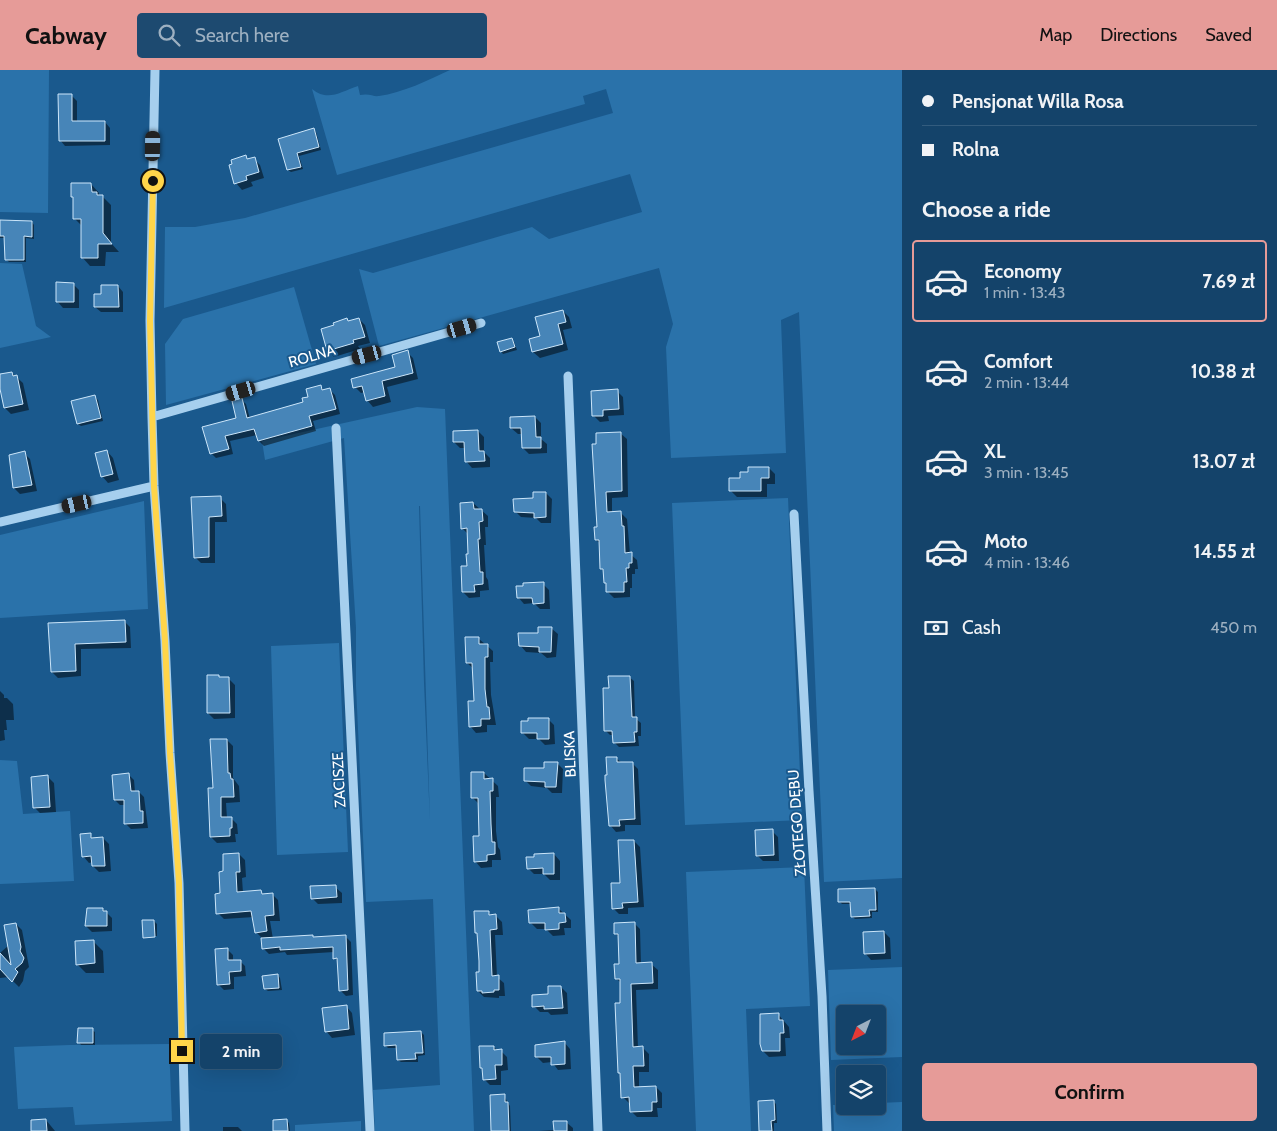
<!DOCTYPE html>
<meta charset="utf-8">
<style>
body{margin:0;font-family:Cabin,sans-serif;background:#1d4a70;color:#f1f3f6;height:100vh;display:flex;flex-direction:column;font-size:19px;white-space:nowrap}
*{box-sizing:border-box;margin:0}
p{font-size:16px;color:#9db0c1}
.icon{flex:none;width:28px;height:28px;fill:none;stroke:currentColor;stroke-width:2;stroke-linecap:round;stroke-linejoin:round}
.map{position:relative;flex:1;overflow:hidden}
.details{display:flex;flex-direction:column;background:#14436a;width:375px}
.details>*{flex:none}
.top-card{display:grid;align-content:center;height:110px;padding:0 20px;background:#14436a}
.needle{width:32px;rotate:222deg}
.fabs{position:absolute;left:836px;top:935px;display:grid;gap:10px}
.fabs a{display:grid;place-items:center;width:50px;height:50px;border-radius:5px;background:#14436a;box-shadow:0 5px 20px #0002,0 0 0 1px #335c7e;font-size:25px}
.end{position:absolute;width:22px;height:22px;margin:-11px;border:6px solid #ffd54a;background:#111;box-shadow:0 0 0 2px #111}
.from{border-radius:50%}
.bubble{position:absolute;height:35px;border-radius:5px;background:#14436a;box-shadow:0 5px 20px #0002,0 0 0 1px #335c7e;font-size:16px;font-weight:700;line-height:35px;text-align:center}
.car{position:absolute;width:15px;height:30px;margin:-15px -8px;border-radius:6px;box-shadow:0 0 4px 1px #0007;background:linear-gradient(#222 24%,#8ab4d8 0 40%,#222 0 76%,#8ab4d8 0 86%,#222 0)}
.top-card b{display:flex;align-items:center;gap:18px;height:48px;font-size:19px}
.top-card b+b{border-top:1px solid #335c7e}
.top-card i{width:12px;height:12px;background:#f1f3f6}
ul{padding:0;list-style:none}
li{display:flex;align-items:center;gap:15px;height:82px;margin:0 10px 8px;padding:0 10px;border:2px solid transparent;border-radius:5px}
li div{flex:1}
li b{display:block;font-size:19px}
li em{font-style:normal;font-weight:700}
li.selected{border-color:#e69b98}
li>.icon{width:45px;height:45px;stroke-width:1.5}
h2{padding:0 20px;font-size:22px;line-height:60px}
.pay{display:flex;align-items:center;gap:12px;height:55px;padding:0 20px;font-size:19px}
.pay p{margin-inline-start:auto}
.action{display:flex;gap:10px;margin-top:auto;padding:10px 20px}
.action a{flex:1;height:58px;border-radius:5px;background:#e69b98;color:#111;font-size:20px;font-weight:700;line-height:58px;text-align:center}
header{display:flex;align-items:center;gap:30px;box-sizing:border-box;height:70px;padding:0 25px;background:#e69b98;color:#111}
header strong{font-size:24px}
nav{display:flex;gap:28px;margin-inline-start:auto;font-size:18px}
.search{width:350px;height:45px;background:#1d4a70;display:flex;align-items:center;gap:12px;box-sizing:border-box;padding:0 18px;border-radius:5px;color:#9db0c1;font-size:19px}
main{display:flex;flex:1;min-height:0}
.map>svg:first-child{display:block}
</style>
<header>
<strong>Cabway</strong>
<div class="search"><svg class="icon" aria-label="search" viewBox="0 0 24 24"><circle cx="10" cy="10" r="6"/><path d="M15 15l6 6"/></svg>Search here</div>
<nav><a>Map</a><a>Directions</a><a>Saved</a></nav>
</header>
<main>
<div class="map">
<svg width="902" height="1061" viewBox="0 0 902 1061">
<rect width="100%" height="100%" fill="#1a598d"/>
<path fill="#2a72aa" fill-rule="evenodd" d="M0,0H49L48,143L0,142Z
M450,0H902V808L824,812L799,242L781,250L786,383L671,388L666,277L673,254L659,198L379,276L359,199L373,203L532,157L549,169L642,142L630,104L164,238L165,157H195L245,148L613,43L606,19L583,26L585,34L337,105L312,19C328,32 340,22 358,16L360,25C370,23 373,27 379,26C402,23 429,10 450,0Z
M0,193L22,194L36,256L51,267L0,278Z
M294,217L316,294L166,335L165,274L183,249Z
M417,337L445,339L474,1061H375L373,1020L440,1015L433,829L366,832L356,616V558L344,368L265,390L262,371ZM419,436H420L430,752L424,613Z
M788,428L802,750L685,755L672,433Z
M144,431L148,539L0,548V465Z
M339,573L348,782L277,785L271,576Z
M0,690L17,691L23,744L70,741L74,811L0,814Z
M804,797L810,936L746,939L751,1061H696L686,802Z
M902,897V987L831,990L828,900ZM845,944H878V976H845Z
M169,974L172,1051L75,1055L73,1037L18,1039L14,977L70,975Z
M902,1032V1061H834L833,1035L878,1036V1033Z
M361,1051V1061H295V1055Z"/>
<path fill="#0007" d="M72,26L77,31V53L105,52L110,58V75L65,76L60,70Z
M313,60L316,62L321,80L299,86L303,99L291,102L288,100L280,70Z
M245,87L249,90L254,89L260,95L264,108L251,112L253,116L242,120L236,113Z
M91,114L99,123V126H102L111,135V173L119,182H106L105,196H90L82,187V156L74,148V129L72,126Z
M0,152H32L34,155V169L26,168V192H9L6,189V168H0Z
M73,214L79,220V238H63L57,231Z
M118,216L123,222V242H101L95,237L102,226Z
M563,241L569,247L572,258L563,260L568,280L540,288L533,282L530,270L542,267Z
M359,249L365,255L370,273L358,276L360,279L334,287L328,280L349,252Z
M511,269L514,272L517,280L503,284L501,281Z
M407,282L413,288L418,309L387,317L391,332L373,337L367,330L365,322L361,323L355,317L397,298Z
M12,303L23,313L29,340L11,344L5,338L0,305Z
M321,317L325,321L330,320L335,325L340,344L313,351L316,361L264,376L259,371L257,365L230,371L233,384L216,388L211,383L238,348L241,329L246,334L250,349L304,333Z
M617,321L623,327L624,345L608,346L609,351L600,352L594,346Z
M95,327L98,330L103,351L81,356L78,354Z
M535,347L541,353V369L547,374V383L529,384L523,378V364H518L511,358Z
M478,361L484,367V382L490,388V397L472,398L466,391V378H460L454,372Z
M620,363L627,369L628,427L612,428V443H621L627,449L630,484L637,490L638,499H635V504H632V518H630V527L614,528L608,522L607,515L605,512V502L602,499L601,474L596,470L598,458V375Z
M107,381L113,388L119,410L108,413L102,406Z
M24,383L30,389L37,421L20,424L14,418Z
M769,398L775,404V414H767V427H737L731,421L749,403Z
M546,423L552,429L551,453H541L536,448L521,447L515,441Z
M220,428L226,434L227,452H215V493H201L195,487L192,429Z
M473,433L488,446V457H485L486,475H484L486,507L488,510L489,520L480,521V527L469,528L463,522L470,486L469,465L462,458Z
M543,514L549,520L550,539H540L534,533L524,534L518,527Z
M124,551L130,557L131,578L81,579V606L58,608L52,602L49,554Z
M551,558L558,564L556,587L547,588L541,583L526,582L520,575Z
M478,568L493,581V592H490L491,625L496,655H487V662L476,663L470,656L475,632L474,599L467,593Z
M219,606L221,609L228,608L235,615V648L214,649L208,643Z
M629,607L634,611L635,648L641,653V666H638L639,676L619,677L614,672V665H610L606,661L610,619Z
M0,621L4,625V628H7L13,634L14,650H6L7,660H4L5,670L0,671Z
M548,649L554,655L555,674L545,675L539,669H529L523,663Z
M227,670L233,676V708L239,716L240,732L226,733L227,748H231L237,754L238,764H235L236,772L217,773L211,767L214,719Z
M616,688L622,693H632L638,699L641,755H625V761L616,762L610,755L608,706Z
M557,693L563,699L562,723H552L547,718L531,716L525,710Z
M484,703L498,716L499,727H496V761L498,777L500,780L501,790H492V797L481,798L475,791L481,767L479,734L472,727Z
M129,705L134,710L135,722H139L144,727L148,758L131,759L126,754L125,735H120L115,730Z
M48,707L54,713L56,742L40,743L34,737Z
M772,761L778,767L779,791H763L757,785Z
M90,765L94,769L103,768L109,774L111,801L99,802L93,796V792L89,793L83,786Z
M634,771L640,777L644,837L628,838V844H619L613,838Z
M239,784L245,790L246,807L242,808L243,823L261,822L264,825L272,824L278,830L280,851H270L273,869L345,866L351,872L353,925L346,926L340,920L339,892L335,888L334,882L287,885L285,882L269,884L264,879L262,868L256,862L254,847L224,849L218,843L225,802Z
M554,784L560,791V810H550L544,804H534L528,798Z
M335,817L342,823V833L318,834L312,828Z
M875,819L878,822V842H872V848L855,849L852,846V834H842L840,832Z
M558,838L571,850V858H564L565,865L553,866L546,859H537L530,852Z
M103,839L112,848V861L92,862L86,856V847Z
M488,842L492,846H496L502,852L503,865H495L497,907L504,913L505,926H499V928L484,927L478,921L480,903L479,865L476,862Z
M154,851L157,854V866H145V868L144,867Z
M634,853L640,859L641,894H651L658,900V919L636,920L638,978H643L649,984V1002H639V1018L656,1017L662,1023V1038H657L658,1047H637L631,1041V1033H629L623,1027L622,1005L619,1002L621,913L616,908L620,895L619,867L616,864Z
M16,854L22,860L29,897L25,901L23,911L19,917L9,907L0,908V883L9,875Z
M884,862L890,868L891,889L871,890L865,883Z
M93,871L103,881L104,903H86L77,894Z
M227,879L233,885V891H240L245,896L246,906L234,907V919L224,920L218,914Z
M278,905L280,908L282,920L268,921L265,919Z
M561,917L567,923L568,944L551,945L548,942H540L534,936Z
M346,936L352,943L355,965L332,968L326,961Z
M778,944L789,957L790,968H785L786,986L769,987L763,981Z
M92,960L95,962V975H81L79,972Z
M421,962L424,965L425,985L418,986V992H401L398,990L397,978H388L386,976Z
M564,972L570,979L571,999L558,1000L552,992L543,993L537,987Z
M494,977L498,981H501L507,987L508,1000L501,1001V1015H490L484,1009V1000L481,997Z
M866,1001L868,1004H850V1002Z
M504,1026L510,1036L511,1061H493Z
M774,1032L776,1034L777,1053H774V1061H760Z
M46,1050L55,1061H33Z
M287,1051L289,1053L290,1061H274Z
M566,1052L573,1058V1061H539L555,1060Z
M223,1057H238L242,1061H223Z"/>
<path fill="#4785b8" stroke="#cce6fa" d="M58,24H72V51H105V71H59Z
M314,58L319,77L297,83L301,97L287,100L278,69Z
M246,85L247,89L255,87L259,102L246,106L247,110L234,114L229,95L232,94L231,90Z
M71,113H91L92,122H97V125H103V163L112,174H98V188H81V149H73V127H71Z
M0,150L32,151V167L24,166V190H5L4,166H0Z
M56,212L74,213V232H56Z
M101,215H118L119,237H94V224H101Z
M563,240L566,252L558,254L563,274L532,282L529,269L540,266L535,247Z
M347,248L348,251L359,248L365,267L353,270L354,273L327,281L321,259L334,255L333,253Z
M512,268L515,277L500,282L497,272Z
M408,280L413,303L382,311L385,326L366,331L362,316L353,318L351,309L395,297L392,285Z
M12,302L13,306L17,305L23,334L4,338L0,319V304Z
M321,315L322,320L330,318L336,339L309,346L312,356L258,371L254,359L225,366L229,379L210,384L202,357L236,348L232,331L242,328L247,348L303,332L302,328L308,327L306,319Z
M618,319L619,339L603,340V346H592L591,321Z
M95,325L101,348L77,354L71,331Z
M535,346L536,367H541V378H522L521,358H510V347Z
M478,360L479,381H484L485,391L465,392L464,372H453V361Z
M621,362L622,421L606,422L607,442L621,441L622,456H624L625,483L632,482V493H629V498H626L627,512H624V522H606V513H604L603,499H600L599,470H595L594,457H597L592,374H596V363Z
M107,380L113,404L101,407L95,383Z
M25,381L32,415L13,418L9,385Z
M748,397H769V408H761V421H729V408H740V402H748Z
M533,422H546V447L534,448V443L514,442L513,429L533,428Z
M221,426L222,446L209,447V487L194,488L191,427Z
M473,432L474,439H482L483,451L479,452L480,469H478L480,502H483V514L474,515L475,522H462L461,496H467L466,484H468L467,458L461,459L460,433Z
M544,512V533L533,534L532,528H517L516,516H523V513Z
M125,550L126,572L75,574L76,601L51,602L48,553Z
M538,557H552L551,582H539V577L519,576L518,563H538Z
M465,567H479V574H488V587H485V619L487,637H489L490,649H481V656L469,657L468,631H474L472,593H466Z
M207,605H219V607H229L230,643H207Z
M608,606H630L632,647H637V662H634L635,672L613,673L612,661H604L603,618H609Z
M528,648H549V669H537V663H521V651H528Z
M210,669H227L228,703H230L231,709H233L234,727H221V747H232V758H230V766L210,767L208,718H213Z
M606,687H617V692H633L635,749L619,750L620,756H609L605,710V705H607Z
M544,692H558L556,717H545V712L524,711V698H544Z
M471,702H484V709L493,708V721H490L491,754L492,772H495V784L487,785V791L474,792L473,766H479L478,728H471Z
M129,703L131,721H139L140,741H143V753L124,754V730H114L112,705Z
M48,705L50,737L33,738L31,707Z
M773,759L774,785L756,786L755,760Z
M91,763V768L103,767L105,796H92L91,786L82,787L80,764Z
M618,770H634L638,832L622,833L623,838L612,839L611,813H620Z
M239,783L240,802H236L237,822L261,820L262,824L273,823L274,845L265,846L267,861L255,863L251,841L216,844L215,824L220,823L219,802L223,801V784Z
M554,783V804H543V798L527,799L526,787H534V784Z
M336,815L337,827L311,829L310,816Z
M875,818L876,840H869L870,846L851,847L850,832H838V819Z
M559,837V843H565L566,852L559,853V859L545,860V853H529L528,840Z
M87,838H103V841H107V856H85Z
M474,841H489V845L496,844L497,859L490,860L492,906L499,905V920H494V922L482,923V921H477L476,902H479V891L477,863H475Z
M142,850H154L155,867L143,868Z
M635,852L636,893L652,892L653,913L631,914L633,977L643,976L644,996H633L634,1017L656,1016L657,1032H652V1041L630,1042L629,1027L621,1028L620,1003H618L615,933H620V909H615L614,894H619L618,864H614V853Z
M16,853L21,877L20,881L24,888L22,893L15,899L18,902L12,912L0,899V883L11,895L4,855Z
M884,861L885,883L864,884L863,862Z
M313,865V867L346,865L348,920L339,921L337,888L333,889V877L280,880V877L262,879L261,868Z
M94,870L95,893L76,895L75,871Z
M228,878V890H241V901L229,902L230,914L217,915L215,879Z
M278,904L279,918L264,919L262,906Z
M548,916H561L563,938L544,939V936L532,937V925L548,924Z
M347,935L349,959L325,962L322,938Z
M779,943V950H783L784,963H780V981H762L760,974V944Z
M78,958H93V973H77Z
M421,961L423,983H415L416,989L397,990L396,975L384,976V963Z
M565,971V994L551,995V987H535V975Z
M479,976H494V980L502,979V995H495L496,1009L483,1010L482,998H480Z
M505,1024V1032H508L509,1061H491L490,1025Z
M774,1030L775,1050L771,1051L772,1061H759L758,1031Z
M46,1049L47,1061H31V1050Z
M287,1049L288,1061H273V1050Z
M553,1051H567V1061H554Z"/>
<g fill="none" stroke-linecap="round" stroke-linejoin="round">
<path stroke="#a6cfee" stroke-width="9" d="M155,0L150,251L152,347L154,416L165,571L170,683L179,813L185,1061
M568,306L598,1061
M152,347L481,253
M336,358L370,1061
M794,444L809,721L822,926L827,1061
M0,452L154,416"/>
</g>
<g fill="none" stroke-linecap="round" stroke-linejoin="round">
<path stroke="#ffd54a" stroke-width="6" d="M153,111L150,251L154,416L165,571L170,683L179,813L182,981"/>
</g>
<g text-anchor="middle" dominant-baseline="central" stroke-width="4" stroke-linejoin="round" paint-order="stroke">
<g font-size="15" fill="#fff" stroke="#1a598d">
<text transform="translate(312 286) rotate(-16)">ROLNA</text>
<text transform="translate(570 684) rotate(-92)">BLISKA</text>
<text transform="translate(339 710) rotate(-93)">ZACISZE</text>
<text transform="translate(797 753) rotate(-94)">ZŁOTEGO DĘBU</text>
</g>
</g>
</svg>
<div class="fabs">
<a><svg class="needle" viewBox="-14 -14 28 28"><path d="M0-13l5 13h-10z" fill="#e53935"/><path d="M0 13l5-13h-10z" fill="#9db0c1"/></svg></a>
<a><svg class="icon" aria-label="layers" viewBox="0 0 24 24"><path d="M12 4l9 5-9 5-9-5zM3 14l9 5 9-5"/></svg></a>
</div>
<i class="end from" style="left:153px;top:111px"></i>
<i class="end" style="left:182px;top:981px"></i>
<div class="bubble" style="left:200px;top:964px;width:82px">2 min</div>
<i class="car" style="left:153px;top:76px;rotate:1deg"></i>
<i class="car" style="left:462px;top:258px;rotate:74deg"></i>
<i class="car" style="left:367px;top:285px;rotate:255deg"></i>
<i class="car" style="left:241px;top:321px;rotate:254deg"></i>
<i class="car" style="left:77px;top:434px;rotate:257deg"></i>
</div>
<section class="details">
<div class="top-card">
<b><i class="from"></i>Pensjonat Willa Rosa</b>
<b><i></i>Rolna</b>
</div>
<h2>Choose a ride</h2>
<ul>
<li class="selected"><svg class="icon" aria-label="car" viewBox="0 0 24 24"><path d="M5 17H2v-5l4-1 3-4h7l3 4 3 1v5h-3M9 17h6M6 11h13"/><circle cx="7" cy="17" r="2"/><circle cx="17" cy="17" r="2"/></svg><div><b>Economy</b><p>1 min · 13:43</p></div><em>7.69 zł</em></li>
<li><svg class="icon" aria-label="car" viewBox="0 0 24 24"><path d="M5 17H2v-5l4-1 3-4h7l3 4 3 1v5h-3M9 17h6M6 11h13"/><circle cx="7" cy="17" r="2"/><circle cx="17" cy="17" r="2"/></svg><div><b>Comfort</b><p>2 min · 13:44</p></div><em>10.38 zł</em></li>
<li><svg class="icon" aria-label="car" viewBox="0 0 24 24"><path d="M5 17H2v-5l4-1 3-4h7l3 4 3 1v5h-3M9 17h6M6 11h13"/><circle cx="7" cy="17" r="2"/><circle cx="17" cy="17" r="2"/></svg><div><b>XL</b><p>3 min · 13:45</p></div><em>13.07 zł</em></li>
<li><svg class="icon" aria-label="car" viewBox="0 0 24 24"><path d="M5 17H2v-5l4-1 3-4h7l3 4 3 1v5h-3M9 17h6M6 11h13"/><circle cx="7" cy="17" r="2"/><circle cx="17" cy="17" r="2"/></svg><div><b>Moto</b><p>4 min · 13:46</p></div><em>14.55 zł</em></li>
</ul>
<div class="pay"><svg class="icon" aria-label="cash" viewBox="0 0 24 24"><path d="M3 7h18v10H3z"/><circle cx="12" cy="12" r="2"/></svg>Cash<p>450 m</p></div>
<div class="action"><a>Confirm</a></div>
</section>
</main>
